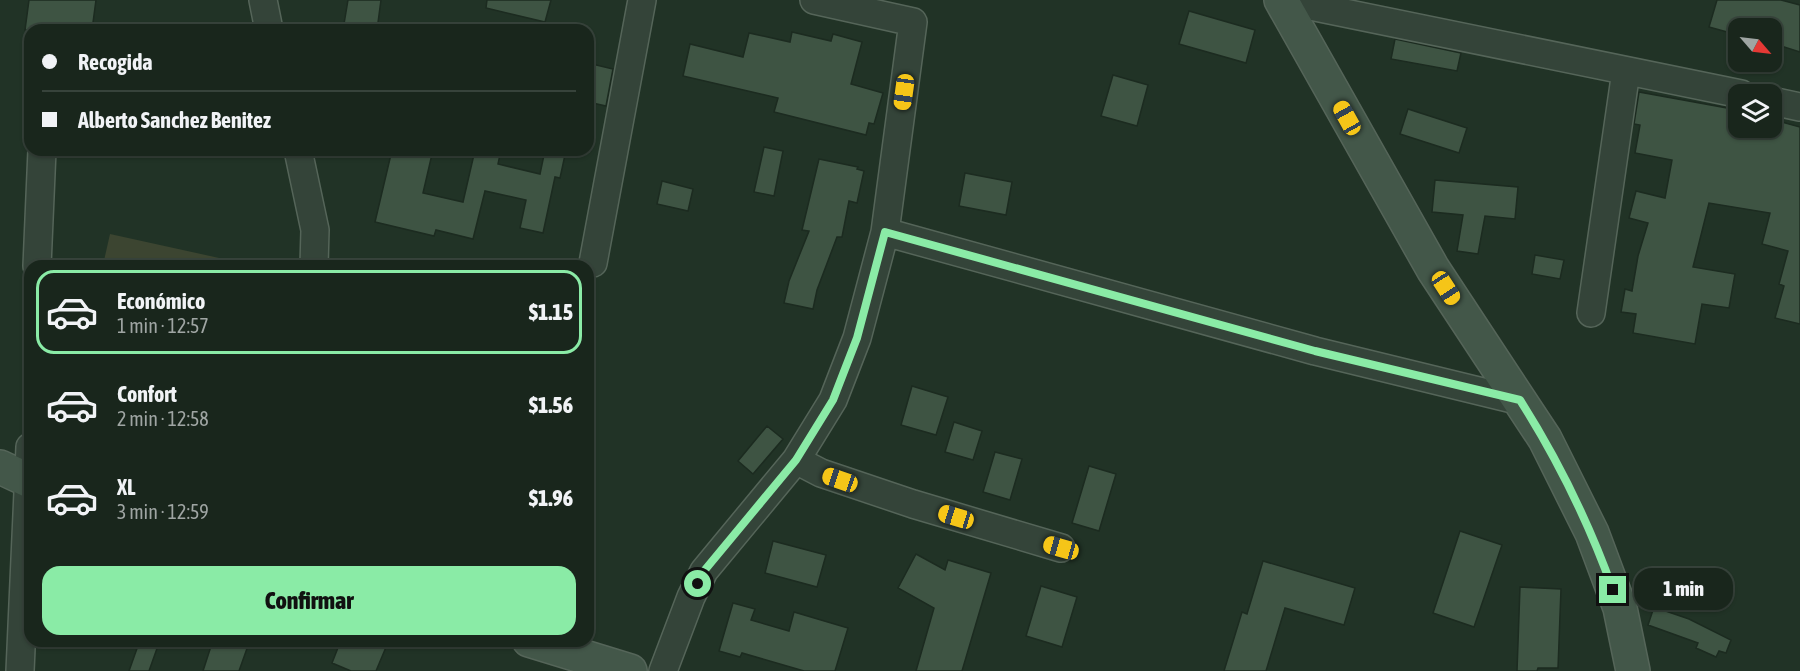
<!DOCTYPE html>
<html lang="es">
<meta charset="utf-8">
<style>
body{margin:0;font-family:"Asap Condensed",sans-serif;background:#222e25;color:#f1f3f6;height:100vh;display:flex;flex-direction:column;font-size:22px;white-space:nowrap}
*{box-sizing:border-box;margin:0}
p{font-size:20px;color:#9fa5a3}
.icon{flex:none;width:33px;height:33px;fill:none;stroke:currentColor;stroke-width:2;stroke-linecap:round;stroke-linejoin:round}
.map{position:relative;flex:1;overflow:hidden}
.drawer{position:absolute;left:24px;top:260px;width:570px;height:387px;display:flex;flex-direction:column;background:#19261c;border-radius:18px;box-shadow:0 2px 4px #0004,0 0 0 2px #37433b}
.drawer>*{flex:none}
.top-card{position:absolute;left:24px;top:24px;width:570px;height:132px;border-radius:18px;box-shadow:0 2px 4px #0004,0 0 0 2px #37433b;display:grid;align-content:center;height:132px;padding:0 18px;background:#19261c}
.needle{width:39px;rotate:118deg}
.controls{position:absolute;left:1728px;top:18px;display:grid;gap:12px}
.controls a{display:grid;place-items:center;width:54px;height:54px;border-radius:12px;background:#19261c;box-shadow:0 2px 4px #0004,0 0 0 2px #37433b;font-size:30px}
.end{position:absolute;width:27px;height:27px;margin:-14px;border:8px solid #8aeba6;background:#111;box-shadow:0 0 0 3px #111}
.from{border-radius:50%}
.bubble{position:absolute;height:42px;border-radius:18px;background:#19261c;box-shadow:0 2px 4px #0004,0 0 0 2px #37433b;font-size:20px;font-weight:800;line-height:42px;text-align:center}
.car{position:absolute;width:18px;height:36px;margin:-18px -9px;border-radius:8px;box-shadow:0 0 4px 2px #0007;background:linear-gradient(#f5c518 24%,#345 0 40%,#f5c518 0 76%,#345 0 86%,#f5c518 0)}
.top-card b{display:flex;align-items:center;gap:21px;height:57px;font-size:22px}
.top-card b+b{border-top:2px solid #37433b}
.top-card i{width:15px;height:15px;background:#f1f3f6}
ul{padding:10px 0 0;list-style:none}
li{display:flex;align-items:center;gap:18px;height:84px;margin:0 12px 9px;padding:0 6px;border:3px solid transparent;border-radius:18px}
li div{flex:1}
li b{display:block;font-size:22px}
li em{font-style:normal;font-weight:800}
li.selected{border-color:#8aeba6}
li>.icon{width:54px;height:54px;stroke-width:1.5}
.action{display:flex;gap:12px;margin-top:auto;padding:12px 18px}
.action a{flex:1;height:69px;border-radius:18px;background:#8aeba6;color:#111;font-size:24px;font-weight:800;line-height:69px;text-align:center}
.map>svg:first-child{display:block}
</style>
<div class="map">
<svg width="1800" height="671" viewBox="0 0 1800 671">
<rect width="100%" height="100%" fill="#213326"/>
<path fill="#3c4531" d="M110,234L251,265H103Z"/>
<path fill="#3e5443" stroke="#1c2b20" stroke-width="1.5" d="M29,0H96L92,30H25Z
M348,0H381L377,30H343Z
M487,0H551L545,22L486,8Z
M1717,0H1781L1800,5V52L1772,43V28H1738V35L1709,27Z
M1189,11L1255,30L1246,63L1179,44Z
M792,32L831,41L833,34L862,42L851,84L883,93L874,124L869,123L866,135L774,112L778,98L683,76L690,44L743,57L749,33L790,42Z
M1395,39L1461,53L1457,71L1391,59Z
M588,63L613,69L606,106L588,102Z
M1113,75L1148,85L1137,126L1101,116Z
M1639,92L1738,110V128H1772V122L1778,124V121L1800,127V324L1775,318L1784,286L1779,284L1788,251L1762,244L1770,213L1709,203L1693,267L1735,274L1729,308L1702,304L1695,344L1633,333L1636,314L1621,312L1625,289L1632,291L1638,256L1648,223L1629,218L1636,191L1665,198L1672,160L1635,153L1640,125L1634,124Z
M1408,109L1467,128L1459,153L1400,134Z
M764,147L783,151L774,196L754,192Z
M392,150H433L423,193L463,202L475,150H501L498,164L540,174L545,150L565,155L560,178L555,177L543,233L520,228L526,200L485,191L473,239L436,230L434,236L375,222Z
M819,159L858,167L857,169L864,171L857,203L849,201L842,237H837L817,290L813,309L784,303L789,281L809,231L802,230Z
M965,173L1012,182L1006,215L959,206Z
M1435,180L1518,187L1515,219L1485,216L1478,254L1457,251L1463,215L1432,212Z
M662,181L693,189L688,211L657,204Z
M1535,255L1564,260L1560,279L1532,274Z
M912,386L948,397L936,435L901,425Z
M954,422L982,431L973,460L945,452Z
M767,426L783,439L753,474L738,461Z
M995,452L1022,459L1010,500L983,492Z
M1089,466L1116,474L1099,531L1072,523Z
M1460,531L1502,545L1474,627L1433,613Z
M773,541L826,555L817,587L765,573Z
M916,554L945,570L948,560L991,573L962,671H916L934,608L898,588Z
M1263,561L1355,588L1344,625L1285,608L1266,671H1224L1242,612L1247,614Z
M1041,586L1077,597L1062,647L1026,636Z
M1520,587L1561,589L1558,668H1538L1537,671H1517Z
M733,603L755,609L751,620L789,631L794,612L848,628L835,671H804L742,653L740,657L719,651Z
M1654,607L1689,619L1731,640L1726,653L1719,651L1716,657L1696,648L1698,643L1648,625Z
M140,640H160L149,671H129Z
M213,640H250L239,671H203Z
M341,640H389L376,671H351L332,663Z"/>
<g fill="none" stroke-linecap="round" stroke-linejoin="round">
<defs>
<path id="street" d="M263,0L269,30
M1281,0L1741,94
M1772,101L1800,107
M298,150L315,230L314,266
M885,232L1315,351L1520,401
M593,263L642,0
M37,266L42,150
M1591,313L1626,71
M796,460L821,473L913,504L1061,548
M20,671L30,447
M663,671L691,597L704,571L796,460L833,400L857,338L885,232L913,22L814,0"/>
<path id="secondary" d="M1281,0L1433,269L1545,439L1592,533L1620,608L1633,671
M0,467L30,481
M529,640L630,671"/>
</defs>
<use href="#street" stroke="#556559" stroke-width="30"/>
<use href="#secondary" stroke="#556559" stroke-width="36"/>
<use href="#street" stroke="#344439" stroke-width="27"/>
<use href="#secondary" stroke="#435749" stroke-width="33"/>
</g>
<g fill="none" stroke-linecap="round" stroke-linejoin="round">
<path stroke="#8aeba6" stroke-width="8" d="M698,584L704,571L796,460L833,400L857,338L885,232L1315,351L1520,400C1558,460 1589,523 1613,590"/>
</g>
</svg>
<div class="controls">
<a><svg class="needle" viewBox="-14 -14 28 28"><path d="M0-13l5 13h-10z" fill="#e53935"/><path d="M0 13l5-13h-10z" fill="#9fa5a3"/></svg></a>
<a><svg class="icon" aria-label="layers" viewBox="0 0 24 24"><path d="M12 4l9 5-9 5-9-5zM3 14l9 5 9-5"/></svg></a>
</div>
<i class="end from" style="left:698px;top:584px"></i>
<i class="end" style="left:1613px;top:590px"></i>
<div class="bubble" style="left:1634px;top:568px;width:99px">1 min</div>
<i class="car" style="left:904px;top:92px;rotate:188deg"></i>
<i class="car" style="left:1347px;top:118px;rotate:331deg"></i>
<i class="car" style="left:1446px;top:288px;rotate:147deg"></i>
<i class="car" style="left:840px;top:480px;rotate:289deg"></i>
<i class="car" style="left:956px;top:517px;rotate:287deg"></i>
<i class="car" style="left:1061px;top:548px;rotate:286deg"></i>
<div class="top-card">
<b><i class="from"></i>Recogida</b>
<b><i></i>Alberto Sanchez Benitez</b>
</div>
<section class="drawer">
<ul>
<li class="selected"><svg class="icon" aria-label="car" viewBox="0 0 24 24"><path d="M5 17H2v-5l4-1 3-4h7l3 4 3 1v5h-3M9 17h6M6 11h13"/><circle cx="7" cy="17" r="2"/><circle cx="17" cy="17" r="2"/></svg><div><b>Económico</b><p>1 min · 12:57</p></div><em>$1.15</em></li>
<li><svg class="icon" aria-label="car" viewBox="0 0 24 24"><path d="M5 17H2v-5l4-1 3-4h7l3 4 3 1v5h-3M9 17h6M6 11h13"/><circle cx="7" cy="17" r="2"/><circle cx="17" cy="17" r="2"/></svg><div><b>Confort</b><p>2 min · 12:58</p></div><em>$1.56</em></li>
<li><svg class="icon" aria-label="car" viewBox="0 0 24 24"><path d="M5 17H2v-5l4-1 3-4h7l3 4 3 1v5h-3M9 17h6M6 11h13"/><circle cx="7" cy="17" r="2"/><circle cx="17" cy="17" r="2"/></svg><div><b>XL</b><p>3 min · 12:59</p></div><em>$1.96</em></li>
</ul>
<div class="action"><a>Confirmar</a></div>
</section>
</div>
